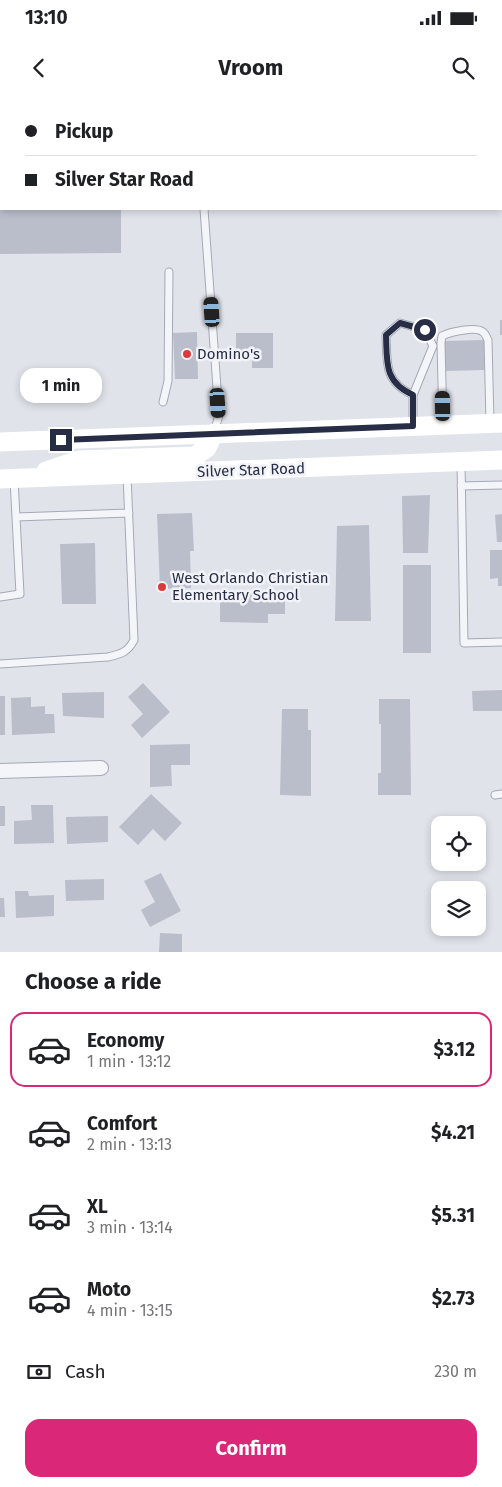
<!DOCTYPE html>
<meta charset="utf-8">
<style>
body{margin:0;font-family:"Fira Sans",sans-serif;background:#f6f6f6;color:#202124;height:100vh;display:flex;flex-direction:column;font-size:19px;white-space:nowrap}
*{box-sizing:border-box;margin:0}
p{font-size:16px;color:#757577}
.icon{flex:none;width:28px;height:28px;fill:none;stroke:currentColor;stroke-width:2;stroke-linecap:round;stroke-linejoin:round}
.map{position:relative;height:852px;overflow:hidden}
.side{display:flex;flex-direction:column;background:#fff;flex:1}
.side>*{flex:none}
.banner{position:absolute;left:0px;top:0px;width:502px;height:110px;box-shadow:0 2px 8px #0003;display:grid;align-content:center;height:110px;padding:0 25px;background:#fff}
.buttons{position:absolute;left:431px;top:716px;display:grid;gap:10px}
.buttons a{display:grid;place-items:center;width:55px;height:55px;border-radius:10px;background:#fff;box-shadow:0 2px 8px #0003;font-size:25px}
.end{position:absolute;width:22px;height:22px;margin:-11px;border:6px solid #272d45;background:#fff;box-shadow:0 0 0 2px #fff}
.from{border-radius:50%}
.bubble{position:absolute;height:35px;border-radius:15px;background:#fff;box-shadow:0 2px 8px #0003;font-size:16px;font-weight:700;line-height:35px;text-align:center}
.car{position:absolute;width:15px;height:30px;margin:-15px -8px;border-radius:6px;box-shadow:0 0 4px 1px #0007;background:linear-gradient(#222 24%,#8ab4d8 0 40%,#222 0 76%,#8ab4d8 0 86%,#222 0)}
.banner b{display:flex;align-items:center;gap:18px;height:48px;font-size:19px}
.banner b+b{border-top:1px solid #e0e0e0}
.banner i{width:12px;height:12px;background:#202124}
ul{padding:0;list-style:none}
li{display:flex;align-items:center;gap:15px;height:75px;margin:0 10px 8px;padding:0 15px;border:2px solid transparent;border-radius:15px}
li div{flex:1}
li b{display:block;font-size:19px}
li em{font-style:normal;font-weight:700}
li.current{border-color:#db2777}
li>.icon{width:45px;height:45px;stroke-width:1.5}
h2{padding:0 25px;font-size:22px;line-height:60px}
.pay{display:flex;align-items:center;gap:12px;height:55px;padding:0 25px;font-size:19px}
.pay p{margin-inline-start:auto}
.primary-button{display:flex;gap:10px;margin-top:auto;padding:10px 25px}
.primary-button a{flex:1;height:58px;border-radius:15px;background:#db2777;color:#fff;font-size:20px;font-weight:700;line-height:58px;text-align:center}
.status{display:flex;justify-content:space-between;align-items:center;height:35px;padding:0 25px;background:#fff;direction:ltr}
.status svg{height:14px;fill:currentColor}
header{display:flex;justify-content:space-between;align-items:center;height:65px;padding:0 25px;background:#fff;font-size:22px;font-weight:700}
.map>svg:first-child{display:block}
</style>
<div class="status"><b>13:10</b><svg viewBox="0 0 49 12"><path d="M0 12V9h3v3zM5 12V6h3v6zM10 12V3h3v9zM15 12V0h3v12zM26 1h20v11H26zM47 4h2v5h-2z"/></svg></div>
<header><svg class="icon" aria-label="back" viewBox="0 0 24 24"><path d="M15 5l-7 7 7 7"/></svg>Vroom<svg class="icon" aria-label="search" viewBox="0 0 24 24"><circle cx="10" cy="10" r="6"/><path d="M15 15l6 6"/></svg></header>
<div class="map">
<svg width="502" height="852" viewBox="0 0 502 852">
<rect width="100%" height="100%" fill="#e1e3eb"/>
<path fill="#babecb" d="M0,109H121V153L0,154Z
M500,220H502V235H500Z
M197,232L198,279H175L173,233Z
M236,233H273V268H252V256H236Z
M484,240L485,270L445,271L444,241Z
M430,395L428,453H403L402,396Z
M192,413L194,451H190L191,488L160,489L157,414Z
M502,414V442H497L495,415Z
M369,425L371,521H335L337,426Z
M95,443L96,504H62L60,444Z
M490,450H502V486H498V478L490,479Z
M403,465H431V553H403Z
M220,493L285,494V514H268V523L220,522Z
M143,583L170,612L142,638L131,625L143,614L128,597Z
M502,590V611H473L472,591Z
M104,592V618L63,616L62,593Z
M0,596H5V635H0Z
M31,597V607L45,606V614H54L55,633L12,635L11,598Z
M379,599H410L411,695H378V673H381V624H379Z
M282,609H308V630H311V696L280,695Z
M190,644V665H171L172,686L150,687V645Z
M151,694L182,723L165,741L153,729L138,745L119,727Z
M31,705H53L54,743L14,744V721L32,720Z
M0,706H5V726H0Z
M108,716V742L67,744L66,717Z
M161,773L181,811L150,827L141,810L155,802L144,781Z
M104,779V800L66,801L65,780Z
M15,791H28L29,796L54,795V816L16,818Z
M0,798H4L5,817H0Z
M160,833L182,834V852H159Z"/>
<g fill="none" stroke-linecap="round" stroke-linejoin="round">
<defs>
<path id="lane" d="M0,18H1
M204,109L219,315L214,333
M163,302L168,281L169,172
M443,325L441,243L442,236C450,232 476,226 483,232C486,234 486,237 488,240L490,323
M413,326V295L433,246L425,230L400,223L386,235C387,263 384,282 413,295
M461,362L464,543L502,542
M461,386L502,385
M16,417L129,413
M0,497L20,494L14,379
M0,564L108,557C121,554 128,552 134,540L127,375
M495,695L502,694"/>
<path id="street" d="M0,671L101,668"/>
</defs>
<use href="#lane" stroke="#a5a9b6" stroke-width="9"/>
<use href="#street" stroke="#a5a9b6" stroke-width="16"/>
<use href="#lane" stroke="#f4f5f9" stroke-width="7"/>
<use href="#street" stroke="#f4f5f9" stroke-width="14"/>
<path stroke="#fff" stroke-width="19" d="M0,342L502,323
M46,371L79,360L195,356L207,348L214,333
M0,379L502,360"/>
</g>
<g fill="none" stroke-linecap="round" stroke-linejoin="round">
<path stroke="#272d45" stroke-width="6" d="M61,340L413,326V295C384,282 387,263 386,235L400,223L425,230"/>
</g>
<g fill="#dc3a3a" stroke="#f1f3f8" stroke-width="2">
<circle cx="187" cy="254" r="5"/>
<circle cx="162" cy="487" r="5"/>
</g>
<g text-anchor="middle" dominant-baseline="central" stroke-width="5" stroke-linejoin="round" paint-order="stroke">
<g font-size="15" fill="#272d45" stroke="#f1f3f8" text-anchor="start">
<text x="197" y="254">Domino's</text>
<text x="172" y="478">West Orlando Christian<tspan x="172" dy="17">Elementary School</tspan></text>
</g>
<g font-size="15" fill="#272d45" stroke="#f1f3f8">
<text transform="translate(251 370) rotate(-2)">Silver Star Road</text>
</g>
</g>
</svg>
<div class="buttons">
<a><svg class="icon" aria-label="locate" viewBox="0 0 24 24"><circle cx="12" cy="12" r="6"/><path d="M12 2v4M12 18v4M2 12h4M18 12h4"/></svg></a>
<a><svg class="icon" aria-label="layers" viewBox="0 0 24 24"><path d="M12 4l9 5-9 5-9-5zM3 14l9 5 9-5"/></svg></a>
</div>
<i class="end from" style="left:425px;top:230px"></i>
<i class="end" style="left:61px;top:340px"></i>
<div class="bubble" style="left:20px;top:268px;width:82px">1 min</div>
<i class="car" style="left:212px;top:212px;rotate:356deg"></i>
<i class="car" style="left:218px;top:303px;rotate:176deg"></i>
<i class="car" style="left:443px;top:306px;rotate:359deg"></i>
<div class="banner">
<b><i class="from"></i>Pickup</b>
<b><i></i>Silver Star Road</b>
</div>
</div>
<section class="side">
<h2>Choose a ride</h2>
<ul>
<li class="current"><svg class="icon" aria-label="car" viewBox="0 0 24 24"><path d="M5 17H2v-5l4-1 3-4h7l3 4 3 1v5h-3M9 17h6M6 11h13"/><circle cx="7" cy="17" r="2"/><circle cx="17" cy="17" r="2"/></svg><div><b>Economy</b><p>1 min · 13:12</p></div><em>$3.12</em></li>
<li><svg class="icon" aria-label="car" viewBox="0 0 24 24"><path d="M5 17H2v-5l4-1 3-4h7l3 4 3 1v5h-3M9 17h6M6 11h13"/><circle cx="7" cy="17" r="2"/><circle cx="17" cy="17" r="2"/></svg><div><b>Comfort</b><p>2 min · 13:13</p></div><em>$4.21</em></li>
<li><svg class="icon" aria-label="car" viewBox="0 0 24 24"><path d="M5 17H2v-5l4-1 3-4h7l3 4 3 1v5h-3M9 17h6M6 11h13"/><circle cx="7" cy="17" r="2"/><circle cx="17" cy="17" r="2"/></svg><div><b>XL</b><p>3 min · 13:14</p></div><em>$5.31</em></li>
<li><svg class="icon" aria-label="car" viewBox="0 0 24 24"><path d="M5 17H2v-5l4-1 3-4h7l3 4 3 1v5h-3M9 17h6M6 11h13"/><circle cx="7" cy="17" r="2"/><circle cx="17" cy="17" r="2"/></svg><div><b>Moto</b><p>4 min · 13:15</p></div><em>$2.73</em></li>
</ul>
<div class="pay"><svg class="icon" aria-label="cash" viewBox="0 0 24 24"><path d="M3 7h18v10H3z"/><circle cx="12" cy="12" r="2"/></svg>Cash<p>230 m</p></div>
<div class="primary-button"><a>Confirm</a></div>
</section>
